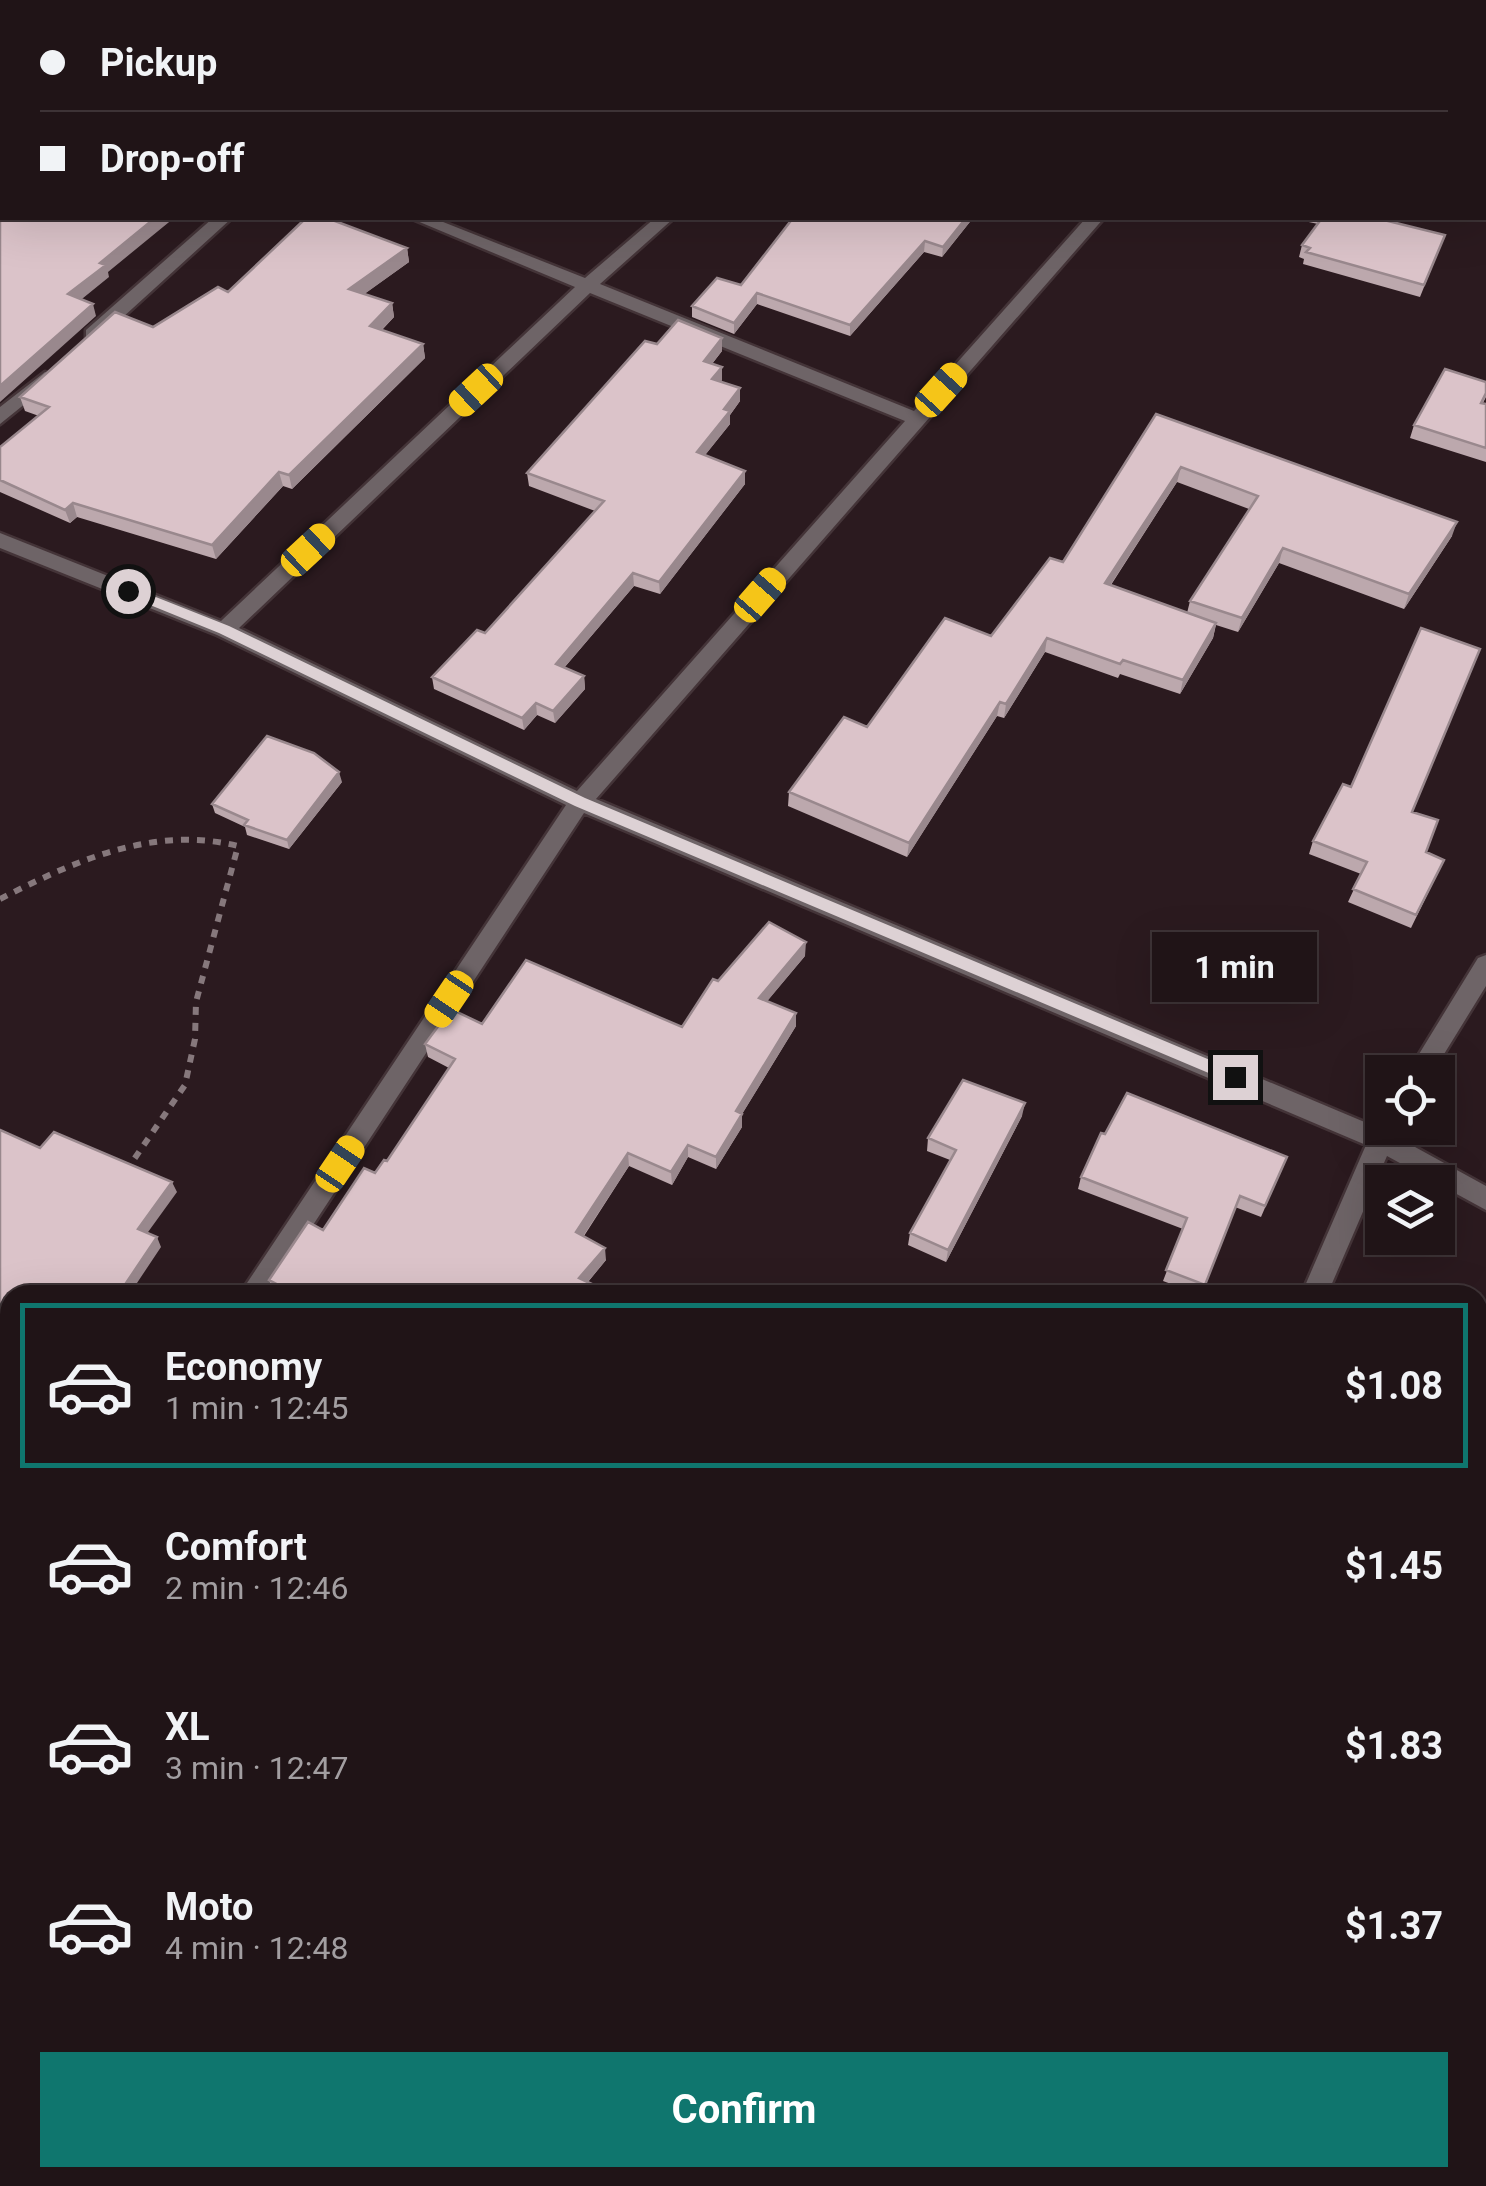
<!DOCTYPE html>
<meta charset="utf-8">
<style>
body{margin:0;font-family:Roboto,sans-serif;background:#2d2124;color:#f1f3f6;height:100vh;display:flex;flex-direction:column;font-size:38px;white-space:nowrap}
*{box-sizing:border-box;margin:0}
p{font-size:32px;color:#a29ea1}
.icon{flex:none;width:55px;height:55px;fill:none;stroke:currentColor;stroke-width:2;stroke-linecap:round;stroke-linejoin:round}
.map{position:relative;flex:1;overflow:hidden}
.side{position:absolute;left:0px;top:1285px;width:1488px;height:902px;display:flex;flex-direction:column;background:#201417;border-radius:30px 30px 0 0;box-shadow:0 10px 40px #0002,0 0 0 2px #3d3336}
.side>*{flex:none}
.guide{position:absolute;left:0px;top:0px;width:1488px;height:220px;box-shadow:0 10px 40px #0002,0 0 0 2px #3d3336;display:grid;align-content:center;height:220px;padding:0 40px;background:#201417}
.tools{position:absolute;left:1365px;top:1055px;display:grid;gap:20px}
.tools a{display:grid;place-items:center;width:90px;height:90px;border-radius:0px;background:#201417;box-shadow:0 10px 40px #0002,0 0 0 2px #3d3336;font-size:50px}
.end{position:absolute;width:45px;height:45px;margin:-22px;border:12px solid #ddd1d4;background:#111;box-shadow:0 0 0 5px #111}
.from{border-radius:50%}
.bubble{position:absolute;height:70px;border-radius:0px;background:#201417;box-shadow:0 10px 40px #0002,0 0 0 2px #3d3336;font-size:32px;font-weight:700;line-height:70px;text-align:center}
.car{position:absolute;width:30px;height:60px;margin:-30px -15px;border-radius:12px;box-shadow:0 0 8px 2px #0007;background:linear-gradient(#f5c518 24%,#345 0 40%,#f5c518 0 76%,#345 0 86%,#f5c518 0)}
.guide b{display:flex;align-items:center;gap:35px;height:95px;font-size:38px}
.guide b+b{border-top:2px solid #3d3336}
.guide i{width:25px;height:25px;background:#f1f3f6}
ul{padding:18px 0 0;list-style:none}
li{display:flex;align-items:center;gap:30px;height:165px;margin:0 20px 15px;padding:0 20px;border:5px solid transparent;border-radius:0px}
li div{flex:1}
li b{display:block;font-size:38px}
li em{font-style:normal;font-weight:700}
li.on{border-color:#0f766e}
li>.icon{width:90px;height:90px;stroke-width:1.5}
.primary-button{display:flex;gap:20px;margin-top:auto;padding:20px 40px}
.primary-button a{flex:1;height:115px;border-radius:0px;background:#0f766e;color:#fff;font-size:40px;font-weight:700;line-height:115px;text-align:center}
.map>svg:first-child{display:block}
</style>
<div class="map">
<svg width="1486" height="2186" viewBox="0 0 1486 2186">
<rect width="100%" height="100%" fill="#2b1a1f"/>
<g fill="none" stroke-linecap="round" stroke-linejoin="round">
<defs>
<path id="minor" d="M979,0H1000L1001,2H981Z
M0,71L2,72V82L0,81Z
M1485,177H1486V187H1485Z
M213,218H232L100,338H86V330Z
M410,218H433L585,278L655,218H674L600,284L914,411L1086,218H1104L596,799L1374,1126L1382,1119V1128H1398L1395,1136L1486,1186V1210L1387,1156L1327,1295H1301L1366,1145L584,813L267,1295H239L566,805L217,635L0,548V533L221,621L575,287ZM590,293L905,421L577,791L239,628Z
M45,372L55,378L52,382L0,424V407Z
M1486,955V986L1433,1072H1408L1478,958Z
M10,1642V1681L0,1685V1647Z
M0,1783L10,1785V1815L0,1813Z
M179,2178H214L211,2186H175Z
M374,2178H415L419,2186H377Z
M929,2178H963L960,2186H926Z"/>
</defs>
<use href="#minor" stroke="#443438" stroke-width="5"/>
<path stroke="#86787c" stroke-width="6" stroke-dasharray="8 8" stroke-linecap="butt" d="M0,899C75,861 153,825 238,846L196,1002L195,1039L185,1085L128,1168"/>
<use href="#minor" fill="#6e6467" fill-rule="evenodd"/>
</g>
<path fill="#bca8ad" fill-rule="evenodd" d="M92,0H320L321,2H98Z
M793,218H973L942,257L924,252L850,336L757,304L734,334L692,317V306L741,285Z
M1290,218H1383L1382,219L1445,235L1420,297L1303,264L1304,259L1299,257L1302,245L1318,224Z
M407,248L409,262L364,294L392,303L394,317L382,330L423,344L425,358L292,489L283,486L216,559L77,517L70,523L0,492V447L39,416L25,411L20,397L153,327L228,292Z
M657,344L722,351L712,364L722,367V380L720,382L740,401L730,415V424L705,455L745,471V484L660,594L634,586L564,668L584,676L585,689L555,723L537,715L524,730L434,689L432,677L485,633L595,511L529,486L527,473Z
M1486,382V397L1483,403L1486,404V462L1410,438L1414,425Z
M1156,414L1452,536L1404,609L1279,563L1238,632L1216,625L1213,638L1180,694L1120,674L1118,678L1045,652L1004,718L997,716L907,857L788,806L789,792L867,727L991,636L1063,562ZM1177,482L1249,509L1190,601L1187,613L1111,585Z
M342,782L289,849L247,835L245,827L215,813L212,804Z
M1412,812L1426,852L1444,860L1411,928L1348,902L1361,874L1309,854L1313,841Z
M805,956L767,1001L796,1013V1026L742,1114V1127L716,1169L688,1157L672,1185L629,1166L584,1236L606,1260L588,1282L615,1295H280L274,1292L269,1280L323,1230L387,1161L449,1068L428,1057L425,1044L482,1024L682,1027L718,981Z
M1022,1116L946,1262L908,1245L910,1233L950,1160L927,1151L928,1138Z
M1287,1157L1261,1217L1235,1207L1201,1295L1163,1281L1183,1229L1078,1189L1081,1177Z
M1478,1371L1486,1373V1463L1478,1460Z
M1478,1582L1486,1585V1789L1478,1785Z
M1249,2178H1312L1309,2186H1246Z
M1446,2178H1478L1486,2186H1461Z"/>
<path fill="#99888d" d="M71,0H89L86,2H68Z
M2,51V65L0,66V53Z
M155,218H174L108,272L109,277L72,307L68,294L100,263Z
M966,218H973L942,257L943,247Z
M925,241L924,252L850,336V325Z
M407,248L409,262L352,303L349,289Z
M757,293V304L734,334V323Z
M392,303L394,317L372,340L370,326Z
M93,304L96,316L0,402V386Z
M722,338V351L704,374V361Z
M423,344L425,358L292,489L289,475Z
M722,367V380L712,392V379Z
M740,388V401L730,415V424L698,464L697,452L724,409Z
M1181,467L1177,482L1102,598L1105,583Z
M745,471V484L660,594L659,582Z
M279,472L283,486L216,559L212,545Z
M73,503L77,517L70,523L65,510Z
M1457,522L1452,536L1404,609L1409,594Z
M1283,548L1279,563L1238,632L1242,618Z
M633,573L634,586L557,676L556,664Z
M1216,623L1213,638L1180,694L1183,680Z
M1047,638L1045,652L1004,718L1006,704Z
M584,676L585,689L555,723L553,711Z
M1000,702L997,716L907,857L909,843Z
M536,703L537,715L524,730L522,718Z
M339,772L342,782L289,849L287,840Z
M806,942L805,956L759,1011V998Z
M796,1013V1026L736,1124V1111Z
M1025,1103L1022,1116L946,1262L948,1250Z
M742,1114V1127L716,1169V1157Z
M688,1145V1157L672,1185L671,1172Z
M628,1153L629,1166L578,1244L576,1232Z
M172,1182L177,1192L143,1239L138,1229Z
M157,1237L161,1247L129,1295H118Z
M605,1248L606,1260L581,1290L579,1278Z
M10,1453V1470L0,1485V1468Z
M10,1959V1967L0,1974V1966Z
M62,2178H74L69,2186H57Z"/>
<path fill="#dbc3c9" stroke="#99888d" stroke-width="2.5" d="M0,0H71L68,2H2V51L0,53Z
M116,0H317L312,2H121Z
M479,0H810L808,2H476Z
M1079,0H1192L1190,2H1077Z
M2,154V218H155L100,263L106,265L68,294L93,304L0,386V156Z
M306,218H327L407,248L349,289L392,303L370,326L423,344L289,475L279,472L212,545L73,503L65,510L0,480V447L49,407L20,397L115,312L153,327L218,287L228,292Z
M793,218H966L943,247L925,241L850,325L757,293L734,323L692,306L717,278L741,285Z
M1322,218H1381L1380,219L1445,235L1424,285L1306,252L1310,248L1302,245Z
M678,320L722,338L704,361L722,367L712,379L740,388L724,409L730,411L697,452L745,471L659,582L633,573L556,664L584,676L553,711L536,703L522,718L432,677L477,630L485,633L604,501L527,473L645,341L657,344Z
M1445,369L1486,382V393L1481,403L1486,404V448L1414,425Z
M1156,414L1457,522L1409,594L1283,548L1242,618L1190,601L1258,496L1181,467L1105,583L1216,623L1183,680L1123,660L1120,664L1047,638L1006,704L1000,702L909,843L789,792L844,717L867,727L945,618L991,636L1050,558L1063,562Z
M1421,628L1480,649L1412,812L1438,820L1426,852L1444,860L1416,915L1353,889L1367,862L1313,841L1343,784L1351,787Z
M267,736L314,753L339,772L287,840L244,825L248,820L212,804Z
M769,922L806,942L759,998L796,1013L736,1111L742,1114L716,1157L688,1145L671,1172L628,1153L576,1232L605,1248L579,1278L615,1295H298L269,1280L308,1222L323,1230L364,1168L375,1173L384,1160L387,1161L455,1059L425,1044L451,1009L482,1024L526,960L682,1027L713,979L718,981Z
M963,1080L1025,1103L948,1250L910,1233L956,1150L928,1138Z
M1127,1093L1287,1157L1265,1206L1240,1196L1205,1285L1166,1270L1187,1218L1081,1177L1101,1133L1105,1134Z
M0,1130L40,1148L54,1132L172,1182L138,1229L157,1237L118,1295H10V1453L0,1468V1387L1,1385L0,1384Z
M1478,1371L1486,1373V1449L1478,1447Z
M1478,1582L1486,1585V1778L1478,1774Z
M10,1910V1959L0,1966V1916Z
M0,1993L10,1999V2178H62L57,2186H0V2044L6,2034L0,2020Z
M1478,2029L1486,2033V2186H1473L1459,2178H1478Z
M714,2178H776L788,2186H710Z
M1255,2178H1312L1309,2186H1252Z"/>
<path fill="#ddd1d4" d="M123,588H133L229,626L585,798L1241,1073L1243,1077L1235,1084L1230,1082L575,806L219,633L123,594Z"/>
</svg>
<div class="tools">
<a><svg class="icon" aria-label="locate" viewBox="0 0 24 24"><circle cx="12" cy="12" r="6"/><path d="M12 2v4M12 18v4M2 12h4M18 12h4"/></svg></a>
<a><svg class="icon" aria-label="layers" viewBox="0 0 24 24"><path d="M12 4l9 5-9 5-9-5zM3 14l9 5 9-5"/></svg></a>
</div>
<i class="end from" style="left:128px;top:591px"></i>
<i class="end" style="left:1235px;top:1077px"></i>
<div class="bubble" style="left:1152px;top:932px;width:165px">1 min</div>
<i class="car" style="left:476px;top:390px;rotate:227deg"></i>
<i class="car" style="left:941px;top:390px;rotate:42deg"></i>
<i class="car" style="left:308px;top:550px;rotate:47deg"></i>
<i class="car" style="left:760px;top:595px;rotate:41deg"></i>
<i class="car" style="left:449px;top:999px;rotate:214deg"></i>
<i class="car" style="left:340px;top:1164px;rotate:34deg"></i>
<div class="guide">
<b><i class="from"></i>Pickup</b>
<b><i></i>Drop-off</b>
</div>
<section class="side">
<ul>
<li class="on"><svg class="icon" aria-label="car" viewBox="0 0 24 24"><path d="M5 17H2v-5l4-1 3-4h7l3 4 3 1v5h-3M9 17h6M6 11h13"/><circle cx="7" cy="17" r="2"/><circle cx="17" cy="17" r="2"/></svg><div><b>Economy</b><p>1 min · 12:45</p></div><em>$1.08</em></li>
<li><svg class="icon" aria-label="car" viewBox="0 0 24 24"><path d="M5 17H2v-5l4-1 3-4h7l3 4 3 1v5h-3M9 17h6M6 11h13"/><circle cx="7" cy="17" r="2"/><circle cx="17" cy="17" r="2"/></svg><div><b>Comfort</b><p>2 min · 12:46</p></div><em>$1.45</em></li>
<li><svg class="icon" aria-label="car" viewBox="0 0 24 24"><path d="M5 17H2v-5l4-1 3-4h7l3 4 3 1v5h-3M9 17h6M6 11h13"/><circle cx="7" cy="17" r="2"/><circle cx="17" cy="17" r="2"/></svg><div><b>XL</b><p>3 min · 12:47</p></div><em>$1.83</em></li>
<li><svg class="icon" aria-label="car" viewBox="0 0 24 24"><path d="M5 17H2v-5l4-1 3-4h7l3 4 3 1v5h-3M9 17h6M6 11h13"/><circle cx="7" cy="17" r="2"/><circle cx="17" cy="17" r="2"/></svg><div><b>Moto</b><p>4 min · 12:48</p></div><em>$1.37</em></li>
</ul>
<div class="primary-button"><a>Confirm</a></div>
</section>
</div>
